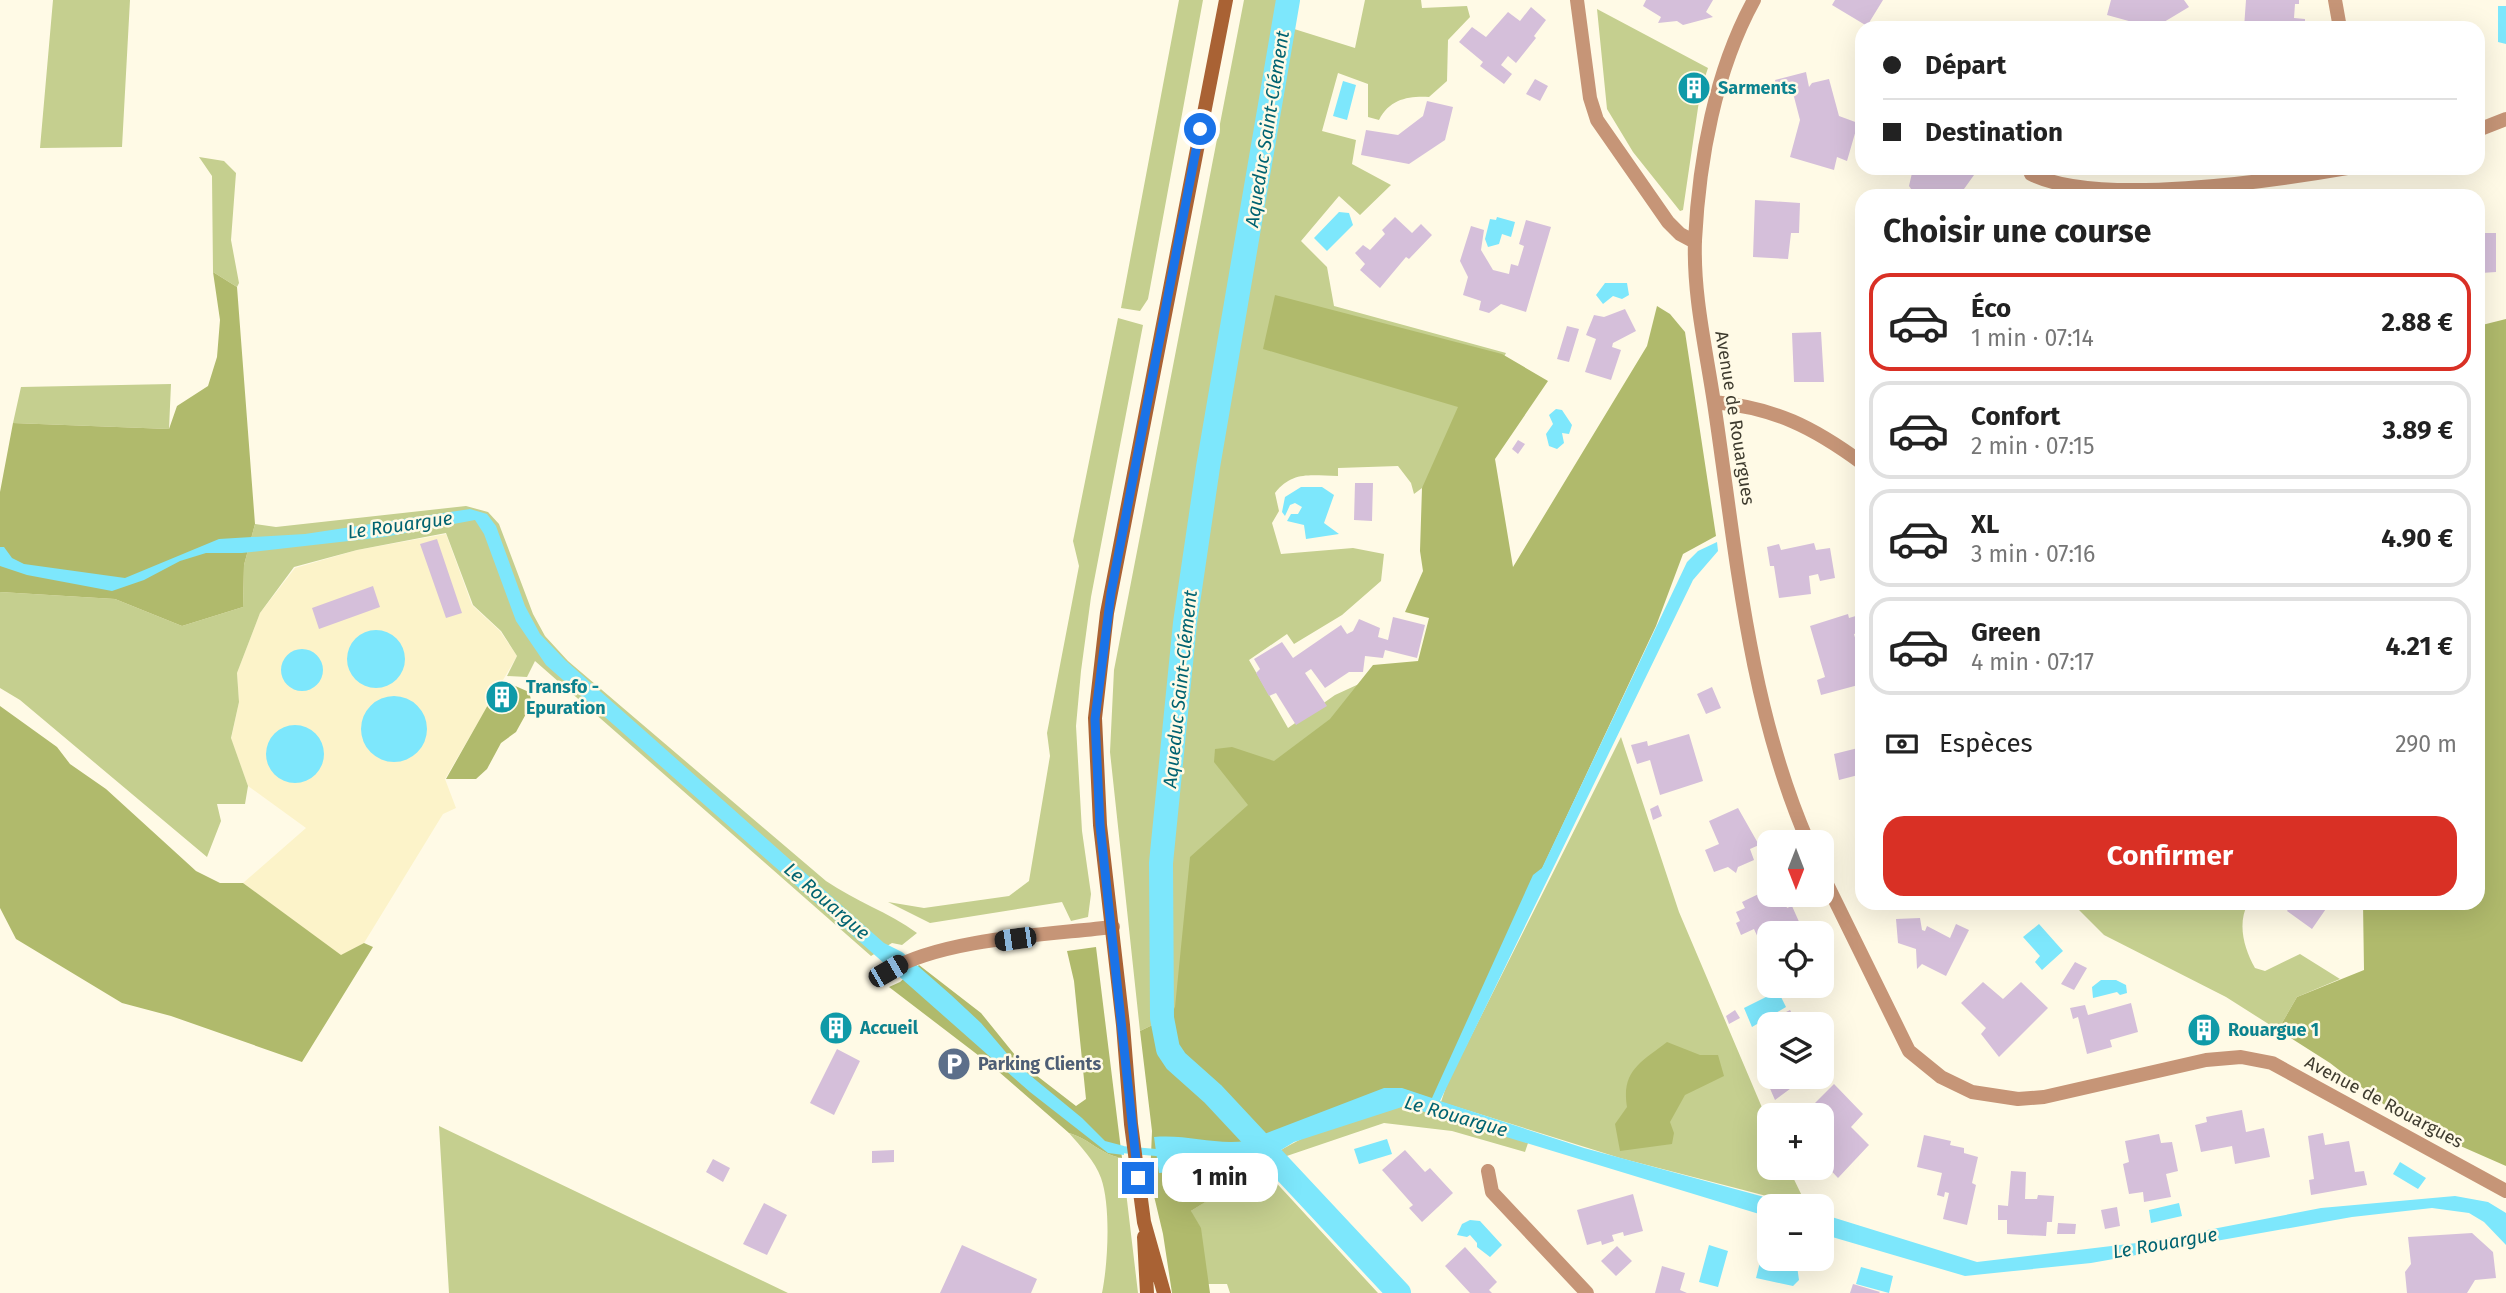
<!DOCTYPE html>
<html lang="fr">
<meta charset="utf-8">
<style>
body{margin:0;font-family:"Fira Sans",sans-serif;background:#f2f2f2;color:#222;height:100vh;display:flex;flex-direction:column;font-size:26px;white-space:nowrap}
*{box-sizing:border-box;margin:0}
p{font-size:23px;color:#767676}
.icon{flex:none;width:38px;height:38px;fill:none;stroke:currentColor;stroke-width:2;stroke-linecap:round;stroke-linejoin:round}
.map{position:relative;flex:1;overflow:hidden}
.details{position:absolute;left:1855px;top:189px;width:630px;height:721px;display:flex;flex-direction:column;background:#fff;border-radius:21px;box-shadow:0 7px 28px #0002}
.details>*{flex:none}
.guide{position:absolute;left:1855px;top:21px;width:630px;height:154px;border-radius:21px;box-shadow:0 7px 28px #0002;display:grid;align-content:center;height:154px;padding:0 28px;background:#fff}
.needle{width:46px;rotate:180deg}
.controls{position:absolute;left:1757px;top:830px;display:grid;gap:14px}
.controls a{display:grid;place-items:center;width:77px;height:77px;border-radius:14px;background:#fff;box-shadow:0 7px 28px #0002;font-size:35px}
.end{position:absolute;width:32px;height:32px;margin:-16px;border:9px solid #1a73e8;background:#fff;box-shadow:0 0 0 4px #fff}
.from{border-radius:50%}
.bubble{position:absolute;height:49px;border-radius:21px;background:#fff;box-shadow:0 7px 28px #0002;font-size:23px;font-weight:700;line-height:49px;text-align:center}
.car{position:absolute;width:21px;height:42px;margin:-21px -10px;border-radius:9px;box-shadow:0 0 5px 2px #0007;background:linear-gradient(#222 24%,#8ab4d8 0 40%,#222 0 76%,#8ab4d8 0 86%,#222 0)}
.guide b{display:flex;align-items:center;gap:24px;height:66px;font-size:26px}
.guide b+b{border-top:2px solid #e0e0e0}
.guide i{width:18px;height:18px;background:#222}
ul{padding:0;list-style:none}
li{display:flex;align-items:center;gap:21px;height:98px;margin:0 14px 10px;padding:0 14px;border:4px solid #e0e0e0;border-radius:21px}
li div{flex:1}
li b{display:block;font-size:26px}
li em{font-style:normal;font-weight:700}
li.on{border-color:#d93025}
li>.icon{width:63px;height:63px;stroke-width:1.5}
h2{padding:0 28px;font-size:32px;line-height:84px}
.pay{display:flex;align-items:center;gap:18px;height:77px;padding:0 28px;font-size:26px}
.pay p{margin-inline-start:auto}
.action{display:flex;gap:14px;margin-top:auto;padding:14px 28px}
.action a{flex:1;height:80px;border-radius:21px;background:#d93025;color:#fff;font-size:28px;font-weight:700;line-height:80px;text-align:center}
.map>svg:first-child{display:block}
</style>
<div class="map">
<svg width="2506" height="1293" viewBox="0 0 2506 1293">
<rect width="100%" height="100%" fill="#fffae6"/>
<path fill="#fcf3c9" d="M446,534L472,605L500,631L517,656L445,779L456,808L443,814L364,943L341,956L243,883L306,828L248,786L231,739L239,702L237,673L260,613L295,568L357,550Z"/>
<path fill="#c5cf8f" d="M53,0H130L122,147L40,148Z
M1179,0H1203L1148,299L1140,311L1121,308Z
M1244,0H1292L1291,28L1355,48L1365,0H1421L1422,8L1467,6L1470,17L1448,40L1447,81L1429,97C1408,96 1390,99 1379,120L1368,117V84L1338,73L1322,131L1356,140L1352,164L1391,185L1360,215L1339,196L1301,241L1327,267L1334,306L1506,353C1481,400 1459,464 1414,494L1411,483L1398,466L1338,468V476C1312,476 1293,470 1275,493L1279,511L1272,523L1281,554L1353,548L1384,554L1381,581L1342,615L1294,644L1287,634L1249,660L1288,728L1335,695L1396,667L1169,1017L1140,1031L1110,752L1114,670Z
M1597,9L1708,68L1704,80L1688,78L1684,97L1699,101L1683,210L1680,211L1633,152L1607,109Z
M199,157L224,161L236,173L231,240L239,283L237,287L213,272L212,176Z
M1118,318L1143,325L1091,597L1081,671L1076,726L1082,831L1091,894L1088,917L1071,921L1062,902L930,923L888,902L924,908L1009,896L1029,881L1050,756L1047,733L1079,566L1073,541Z
M171,384L169,429L13,423L21,387Z
M466,506L488,512L499,524L533,614L545,636L568,661L826,881C855,901 888,912 917,933L902,945L892,943L871,956L535,661L527,677L507,676L517,656L501,631L473,605L446,533L357,550L294,567L260,613L237,673L239,702L231,738L248,786L245,804H217L221,821L207,857L20,700L0,688V592L115,599L182,626L243,607L244,565L255,524L276,527Z
M1621,737L1679,912L1769,1124V1167H1788L1803,1198L1793,1203L1620,1158L1441,1102L1447,1084Z
M2072,903H2248C2237,924 2244,948 2255,968L2265,971L2300,954L2340,979L2297,997L2278,1030L2226,997L2104,935Z
M1405,1104L1528,1143L1525,1152L1452,1131L1384,1123L1272,1161L1269,1158C1304,1133 1362,1112 1405,1104Z
M439,1126L788,1293H449Z
M1069,1133C1090,1139 1101,1155 1122,1158L1138,1293H1102C1108,1264 1111,1206 1101,1178C1095,1161 1081,1147 1069,1133Z
M1282,1158L1409,1293H1389L1270,1166Z
M1270,1176L1378,1293H1230L1227,1284H1199L1191,1211C1216,1195 1240,1180 1270,1176Z"/>
<path fill="#b0ba6c" d="M213,272L237,287L255,524L244,565L243,607L182,626L115,599L0,592V492L13,423L169,429L177,406L208,386L217,357L220,320Z
M1275,295L1502,354L1548,381L1495,459L1513,567L1647,346L1657,306L1670,314L1685,332L1716,536L1683,554L1656,626L1433,1101L1390,1091L1251,1145L1270,1176C1240,1180 1217,1195 1191,1211L1201,1228L1210,1293H1172L1163,1234L1150,1179L1152,1131L1140,1031L1169,1017L1175,1007L1190,857L1248,805L1214,762L1215,749L1232,747L1274,761L1330,719L1373,665L1418,661L1429,618L1405,612L1423,571L1420,551L1422,488L1458,407L1263,349Z
M2506,319V1166L2408,1123L2330,1063L2278,1030L2297,997L2364,970L2363,903H2478V326Z
M513,685L529,692L532,703L516,732L501,743L487,769L476,779H446L493,696L502,702Z
M0,706L57,747L70,764L106,789L196,871L220,883H243L341,955L364,943L373,947L302,1062L171,1016L122,1003L16,939L0,908Z
M1096,947L1122,1158C1101,1155 1090,1139 1069,1133L991,1065L889,987L900,982L919,965L981,1013L1023,1065L1076,1106L1086,1099L1074,981L1067,951Z
M1667,1042L1700,1055H1718L1724,1076L1685,1095L1670,1122L1674,1133L1672,1144L1620,1151L1615,1124L1627,1107C1621,1071 1641,1062 1667,1042Z"/>
<path fill="#7de7fc" d="M2498,6H2506V44L2498,42Z
M1343,81L1356,85L1347,120L1333,116Z
M1339,212L1349,213L1353,225L1327,251L1314,238Z
M1497,217L1515,222L1511,237L1502,234L1499,244L1488,247L1485,239L1490,219L1496,220Z
M1605,283H1627L1629,295L1622,299L1613,296L1603,304L1596,295Z
M1556,409L1562,410L1572,425L1569,434L1562,433L1564,443L1557,449L1549,446L1546,434L1553,424L1549,415Z
M1301,487H1322L1334,495L1324,523L1339,534L1306,539L1304,525L1287,521L1291,514H1298L1302,507L1295,503L1290,505L1285,516L1282,512L1285,497Z
M470,509L487,514L496,526L525,606L540,634L565,660L884,943L902,952L951,995L981,1023L1015,1063L1082,1118L1105,1141L1124,1146V1155L1108,1153L1030,1092L546,665L516,621L484,534L475,520L384,537L242,553H206L180,561L144,580L112,591L27,575L0,566V547H4L12,558L24,564L125,578L219,539L305,534Z
M1717,542L1718,551L1693,580L1440,1101L1584,1148L1797,1206H1769V1217L1405,1106L1294,1142L1258,1164L1159,1173L1154,1137C1186,1134 1214,1145 1246,1141L1384,1088H1402L1432,1098L1533,875L1542,868L1687,562L1698,551Z
M347 659a29 29 0 1 1 58 0a29 29 0 1 1-58 0Z
M281 670a21 21 0 1 1 42 0a21 21 0 1 1-42 0Z
M361 729a33 33 0 1 1 66 0a33 33 0 1 1-66 0Z
M266 754a29 29 0 1 1 58 0a29 29 0 1 1-58 0Z
M2039,924L2063,951L2042,970L2035,962L2040,956L2023,937Z
M2101,980H2116L2126,985L2127,993L2120,995L2117,992L2093,998L2092,987Z
M1778,991L1786,1007L1752,1027L1744,1008Z
M1387,1139L1392,1154L1359,1164L1354,1149Z
M2400,1162L2426,1178L2418,1189L2393,1174Z
M2455,1196L2488,1202L2506,1213V1245L2484,1222L2469,1213L2432,1208L2352,1217L2091,1263L1965,1276L1822,1234V1214L1977,1262L2145,1242L2321,1208Z
M2179,1203L2182,1216L2151,1223L2149,1210Z
M1470,1220L1480,1221L1502,1245L1490,1257L1477,1247V1243L1470,1235L1467,1237L1457,1235L1462,1224Z
M1709,1245L1728,1251L1718,1287L1699,1282Z
M1761,1258L1797,1266L1799,1280L1793,1286L1756,1278Z
M1861,1267L1893,1276L1889,1293L1856,1284Z"/>
<g fill="none" stroke-linecap="round" stroke-linejoin="round">
<path stroke="#7de7fc" stroke-width="7" d="M1115,1149L1162,1153"/>
<path stroke="#7de7fc" stroke-width="24" d="M1288,0L1208,467L1185,623L1161,863L1162,1018L1168,1049L1176,1061L1213,1094L1399,1293"/>
</g>
<path fill="#d5bfda" d="M1646,0H1713L1706,12L1713,17L1683,25L1677,21L1658,23L1661,17L1643,6Z
M1835,0H1883L1867,26L1832,5Z
M2111,0H2184L2189,7L2154,28L2107,15Z
M2246,0H2299V4H2295L2294,18L2305,19V28H2244Z
M1531,7L1546,20L1534,36L1536,38L1516,63L1508,56L1501,65L1512,74L1504,84L1480,66L1483,62L1459,42L1472,27L1486,37L1508,12L1520,21Z
M1806,72L1809,87L1812,83L1829,79L1839,116L1858,123L1847,161L1837,157L1834,170L1790,157L1800,120L1793,93L1779,96L1775,80Z
M1535,79L1548,86L1540,101L1526,94Z
M1691,80L1700,82L1696,97L1687,95Z
M1427,101L1453,107L1445,140L1409,164L1361,155L1366,130L1398,135L1423,116Z
M1920,168H1979L1959,196H1916L1909,186L1912,173L1919,174Z
M1755,200L1800,203L1799,233H1791L1788,259L1753,257Z
M1395,217L1412,233L1421,224L1432,235L1409,259L1406,257L1380,288L1360,270L1365,264L1355,253L1363,245L1370,250L1385,234L1382,230Z
M1526,220L1551,227L1526,312L1501,304L1489,313L1479,310L1481,301L1463,295L1468,277L1460,261L1471,226L1484,230L1481,250L1493,270L1509,274L1511,264L1518,266L1524,246L1519,244Z
M2482,233H2496V272L2481,273V283H2478V246H2481Z
M1625,309L1636,331L1613,343L1612,347L1621,350L1611,380L1585,372L1596,339L1586,335L1594,315L1604,317Z
M1567,326L1579,329L1569,362L1557,359Z
M1821,332L1824,382H1794L1792,333Z
M1518,440L1525,444L1518,454L1512,449Z
M1355,483H1373L1372,521L1354,520Z
M437,539L462,613L446,618L420,544Z
M1814,543L1816,550L1830,548L1835,578L1820,581L1818,574L1809,576L1811,594L1779,598L1774,566H1770L1767,547L1779,544L1781,550Z
M373,586L380,607L319,629L312,608Z
M1848,614L1849,618L1859,615L1862,623V632L1854,634L1862,663V684L1821,695L1817,680L1825,677L1810,626Z
M1393,617L1425,625L1417,658L1385,650L1383,658L1365,656L1363,672H1349L1325,688L1311,669L1305,673L1327,706L1296,725L1276,693L1269,696L1256,673L1260,669L1254,659L1282,642L1293,658L1341,625L1347,634L1353,631L1359,619L1380,628L1378,637L1388,640Z
M1712,687L1721,708L1706,714L1697,694Z
M1689,734L1703,781L1660,795L1650,760L1637,764L1631,745L1647,741L1648,746Z
M1862,747V774L1839,780L1834,754Z
M1658,805L1662,816L1653,820L1650,809Z
M1738,808L1759,845L1750,849L1754,860L1738,867L1736,873L1728,867L1714,872L1705,850L1719,844L1709,821Z
M1769,889V894H1782L1787,908L1792,906L1804,933H1769V951L1765,953L1754,929L1741,935L1736,923L1740,921L1736,912L1745,908L1742,902Z
M2292,903H2330L2312,929L2287,911Z
M1920,918L1922,930L1925,931L1927,926L1950,938L1956,924L1969,930L1946,976L1922,964L1917,969L1916,949L1898,943L1896,919Z
M2075,962L2087,968L2074,990L2061,984Z
M1983,982L2003,999L2021,982L2048,1008L1999,1057L1981,1034L1986,1028L1961,1003Z
M2131,1003L2138,1032L2110,1040L2112,1047L2087,1054L2078,1017L2073,1019L2070,1008L2085,1005L2088,1015Z
M1735,1010L1740,1018L1729,1024L1726,1016Z
M1790,1010L1795,1019L1807,1014L1811,1024H1779L1776,1017Z
M831,1012L850,1022L840,1043L822,1034Z
M2211,1024L2213,1033L2197,1036L2195,1028Z
M837,1049L860,1061L834,1115L810,1103Z
M1769,1072V1076H1790L1794,1086L1775,1100L1764,1075Z
M1834,1084L1863,1114L1851,1127L1869,1145L1838,1178L1822,1161V1115H1803Z
M1791,1106L1800,1115H1782Z
M2242,1110L2246,1132L2264,1128L2270,1157L2235,1164L2232,1146L2201,1152L2195,1125L2207,1122L2206,1117Z
M2323,1133L2325,1145L2349,1141L2355,1172L2364,1171L2367,1185L2311,1195L2309,1180L2314,1179L2308,1136Z
M2159,1134L2161,1143L2172,1142L2178,1171L2166,1174L2171,1197L2144,1202L2143,1192L2129,1194L2123,1164L2129,1162L2125,1141Z
M1924,1135L1951,1141L1950,1145L1964,1148V1153L1978,1157L1972,1183L1976,1185L1967,1225L1943,1219L1949,1193L1945,1192L1944,1197L1937,1195L1942,1173L1917,1167Z
M894,1150V1162L872,1163V1151Z
M1405,1150L1425,1172L1430,1168L1453,1193L1422,1222L1409,1208L1413,1205L1382,1170Z
M713,1159L730,1168L723,1182L706,1172Z
M2011,1171L2026,1172L2025,1199H2037L2038,1195L2054,1196L2052,1222H2047L2046,1236L2007,1234V1220H1998V1205L2008,1206Z
M1633,1194L1643,1231L1624,1236L1623,1232L1612,1235L1614,1241L1602,1245L1601,1241L1587,1245L1577,1210Z
M764,1203L787,1215L767,1255L743,1244Z
M2117,1207L2120,1226L2105,1229L2101,1210Z
M2058,1223L2076,1224L2075,1234H2057Z
M2472,1233L2493,1252L2496,1278L2475,1280L2467,1293H2407L2405,1272L2411,1264L2408,1237Z
M962,1245L1037,1279L1031,1293H940Z
M1617,1246L1632,1261L1616,1276L1601,1261Z
M1465,1247L1497,1282L1489,1290L1492,1293H1470L1445,1266Z
M1662,1266L1685,1273L1680,1290L1687,1293H1655Z
M1853,1284L1880,1292L1879,1293H1850Z"/>
<g fill="none" stroke-linecap="round" stroke-linejoin="round">
<path stroke="#c69577" stroke-width="14" d="M1577,0L1590,98L1597,120L1668,222L1680,234L1695,242
M1754,0C1715,71 1699,160 1695,240C1693,295 1706,349 1714,403C1736,550 1748,704 1808,842
M2335,0L2340,28
M2478,130L2506,119
M2031,174C2098,207 2272,181 2347,168
M1714,402C1775,408 1813,427 1862,463
M1822,874L1909,1051L1941,1077L1972,1092L2018,1099L2044,1097L2206,1060L2241,1057L2272,1063L2506,1191
M888,971C945,938 1045,935 1113,927
M1488,1171L1492,1192L1587,1293"/>
<path stroke="#a96234" stroke-width="14" d="M1144,1237L1147,1293
M1164,1293L1144,1222L1131,1124L1123,1025L1100,825L1095,718L1107,613L1226,0"/>
</g>
<g fill="none" stroke-linecap="round" stroke-linejoin="round">
<path stroke="#1a73e8" stroke-width="9" d="M1138,1178L1100,825L1095,719L1111,593L1200,129"/>
</g>
<defs>
<symbol id="building-disc" viewBox="-11 -11 22 22"><circle r="9.5" fill="#0f9aa8" stroke="#fffae6"/><path d="M-4-6H4V6H1V3H-1V6H-4ZM-2.5-4.3h1.7v1.8h-1.7ZM.8-4.3h1.7v1.8H.8ZM-2.5-1h1.7V.8h-1.7ZM.8-1h1.7V.8H.8Z" fill="#fff"/></symbol>
<symbol id="parking-disc" viewBox="-11 -11 22 22"><circle r="9.5" fill="#5c6f8a" stroke="#fffae6"/><path d="M-3.5-5.5H1a3.5 3.5 0 0 1 0 7H-1V5.5H-3.5ZM-1-3.4V-.6H.8a1.4 1.4 0 0 0 0-2.8Z" fill="#fff"/></symbol>
</defs>
<g fill-rule="evenodd">
<use href="#building-disc" x="1675" y="69" width="38" height="38"/>
<use href="#building-disc" x="483" y="678" width="38" height="38"/>
<use href="#building-disc" x="817" y="1009" width="38" height="38"/>
<use href="#building-disc" x="2185" y="1011" width="38" height="38"/>
<use href="#parking-disc" x="935" y="1045" width="38" height="38"/>
</g>
<g text-anchor="middle" dominant-baseline="central" stroke-width="5" stroke-linejoin="round" paint-order="stroke">
<g font-size="18" font-weight="bold" fill="#0d838f" stroke="#fffae6" text-anchor="start">
<text x="1718" y="88">Sarments</text>
<text x="526" y="687">Transfo -<tspan x="526" dy="21">Epuration</tspan></text>
<text x="860" y="1028">Accueil</text>
<text x="2228" y="1030">Rouargue 1</text>
</g>
<g font-size="18" fill="#3f3c2f" stroke="#fffae6">
<text transform="translate(1735 418) rotate(81)">Avenue de Rouargues</text>
<text transform="translate(2384 1102) rotate(28)">Avenue de Rouargues</text>
</g>
<g font-size="18" font-weight="bold" fill="#4e5e75" stroke="#fffae6" text-anchor="start">
<text x="978" y="1064">Parking Clients</text>
</g>
<g font-size="19" font-style="italic" fill="#006371" stroke="#fffae6">
<text transform="translate(1267 129) rotate(-81)">Aqueduc Saint-Clément</text>
<text transform="translate(400 525) rotate(-8)">Le Rouargue</text>
<text transform="translate(1180 689) rotate(-84)">Aqueduc Saint-Clément</text>
<text transform="translate(827 901) rotate(41)">Le Rouargue</text>
<text transform="translate(1456 1116) rotate(16)">Le Rouargue</text>
<text transform="translate(2165 1243) rotate(-10)">Le Rouargue</text>
</g>
</g>
</svg>
<div class="controls">
<a><svg class="needle" viewBox="-14 -14 28 28"><path d="M0-13l5 13h-10z" fill="#e53935"/><path d="M0 13l5-13h-10z" fill="#767676"/></svg></a>
<a><svg class="icon" aria-label="locate" viewBox="0 0 24 24"><circle cx="12" cy="12" r="6"/><path d="M12 2v4M12 18v4M2 12h4M18 12h4"/></svg></a>
<a><svg class="icon" aria-label="layers" viewBox="0 0 24 24"><path d="M12 4l9 5-9 5-9-5zM3 14l9 5 9-5"/></svg></a>
<a>+</a>
<a>−</a>
</div>
<i class="end from" style="left:1200px;top:129px"></i>
<i class="end" style="left:1138px;top:1178px"></i>
<div class="bubble" style="left:1162px;top:1153px;width:116px">1 min</div>
<i class="car" style="left:1015px;top:939px;rotate:262deg"></i>
<i class="car" style="left:888px;top:971px;rotate:60deg"></i>
<div class="guide">
<b><i class="from"></i>Départ</b>
<b><i></i>Destination</b>
</div>
<section class="details">
<h2>Choisir une course</h2>
<ul>
<li class="on"><svg class="icon" aria-label="car" viewBox="0 0 24 24"><path d="M5 17H2v-5l4-1 3-4h7l3 4 3 1v5h-3M9 17h6M6 11h13"/><circle cx="7" cy="17" r="2"/><circle cx="17" cy="17" r="2"/></svg><div><b>Éco</b><p>1 min · 07:14</p></div><em>2.88 €</em></li>
<li><svg class="icon" aria-label="car" viewBox="0 0 24 24"><path d="M5 17H2v-5l4-1 3-4h7l3 4 3 1v5h-3M9 17h6M6 11h13"/><circle cx="7" cy="17" r="2"/><circle cx="17" cy="17" r="2"/></svg><div><b>Confort</b><p>2 min · 07:15</p></div><em>3.89 €</em></li>
<li><svg class="icon" aria-label="car" viewBox="0 0 24 24"><path d="M5 17H2v-5l4-1 3-4h7l3 4 3 1v5h-3M9 17h6M6 11h13"/><circle cx="7" cy="17" r="2"/><circle cx="17" cy="17" r="2"/></svg><div><b>XL</b><p>3 min · 07:16</p></div><em>4.90 €</em></li>
<li><svg class="icon" aria-label="car" viewBox="0 0 24 24"><path d="M5 17H2v-5l4-1 3-4h7l3 4 3 1v5h-3M9 17h6M6 11h13"/><circle cx="7" cy="17" r="2"/><circle cx="17" cy="17" r="2"/></svg><div><b>Green</b><p>4 min · 07:17</p></div><em>4.21 €</em></li>
</ul>
<div class="pay"><svg class="icon" aria-label="cash" viewBox="0 0 24 24"><path d="M3 7h18v10H3z"/><circle cx="12" cy="12" r="2"/></svg>Espèces<p>290 m</p></div>
<div class="action"><a>Confirmer</a></div>
</section>
</div>
